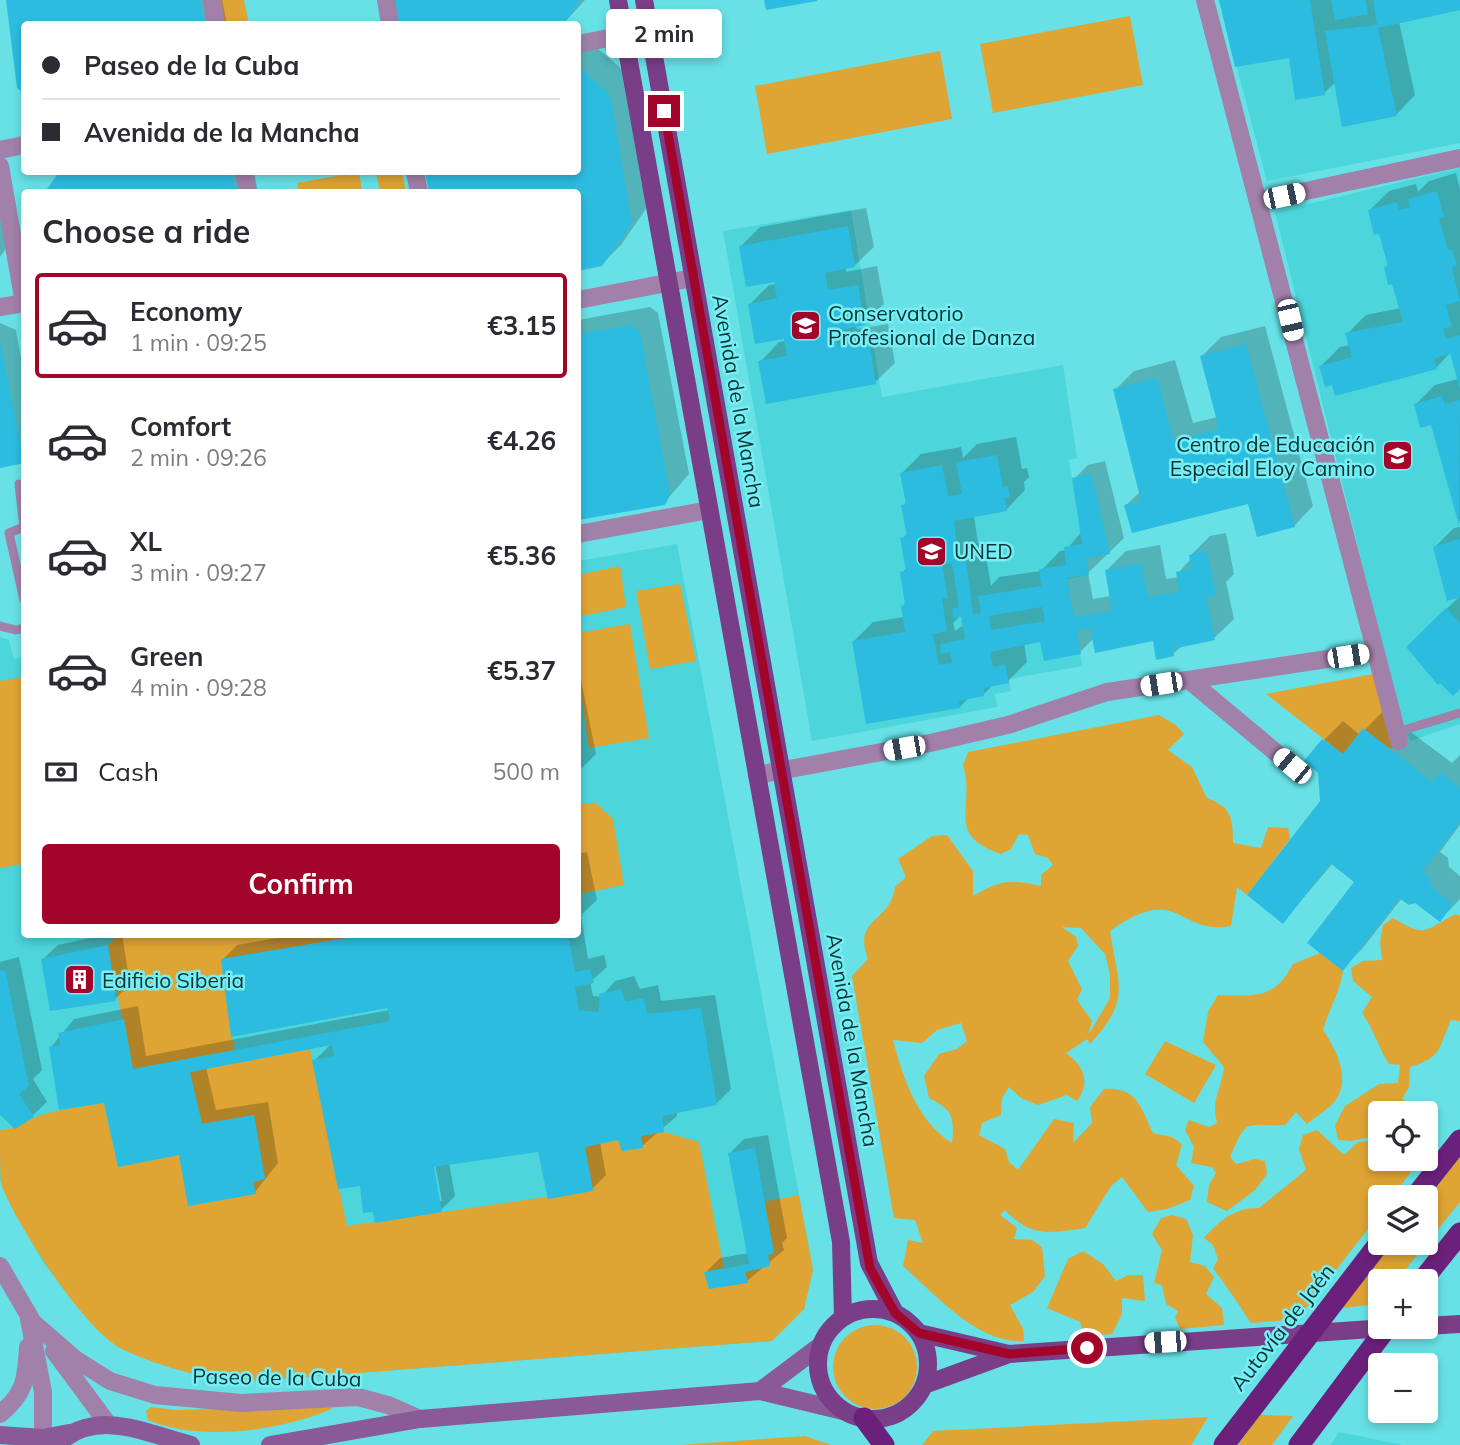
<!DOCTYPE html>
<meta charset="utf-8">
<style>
body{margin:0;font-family:Mulish,sans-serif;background:#f2f2f3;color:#2b2b33;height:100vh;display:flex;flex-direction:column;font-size:26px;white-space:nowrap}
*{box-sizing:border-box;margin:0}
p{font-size:23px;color:#7c7c81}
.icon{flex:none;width:38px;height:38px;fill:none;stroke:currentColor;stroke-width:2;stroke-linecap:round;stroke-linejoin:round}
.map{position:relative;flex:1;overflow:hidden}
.sheet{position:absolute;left:21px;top:189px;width:560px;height:749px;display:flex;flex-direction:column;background:#fff;border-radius:7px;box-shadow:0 4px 10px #0003}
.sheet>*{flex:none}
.top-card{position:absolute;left:21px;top:21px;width:560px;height:154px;border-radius:7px;box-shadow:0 4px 10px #0003;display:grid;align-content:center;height:154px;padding:0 21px;background:#fff}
.tools{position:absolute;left:1368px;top:1101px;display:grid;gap:14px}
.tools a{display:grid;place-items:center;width:70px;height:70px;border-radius:7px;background:#fff;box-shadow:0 4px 10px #0003;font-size:35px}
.end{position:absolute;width:32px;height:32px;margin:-16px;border:9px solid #a3052a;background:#fff;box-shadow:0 0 0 4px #fff}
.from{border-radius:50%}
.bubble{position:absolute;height:49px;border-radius:7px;background:#fff;box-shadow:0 4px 10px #0003;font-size:23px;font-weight:700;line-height:49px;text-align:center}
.car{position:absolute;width:21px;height:42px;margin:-21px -10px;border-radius:9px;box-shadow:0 0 5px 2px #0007;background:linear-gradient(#fff 24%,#345 0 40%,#fff 0 76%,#345 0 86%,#fff 0)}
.top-card b{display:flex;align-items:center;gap:24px;height:66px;font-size:26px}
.top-card b+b{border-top:2px solid #e1e1e2}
.top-card i{width:18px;height:18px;background:#2b2b33}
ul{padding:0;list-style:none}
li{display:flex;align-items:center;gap:21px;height:105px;margin:0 14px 10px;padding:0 7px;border:4px solid transparent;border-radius:7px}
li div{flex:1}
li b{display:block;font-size:26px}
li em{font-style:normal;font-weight:700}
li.current{border-color:#a3052a}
li>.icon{width:63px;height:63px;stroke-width:1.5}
h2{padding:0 21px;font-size:32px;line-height:84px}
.pay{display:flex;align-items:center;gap:18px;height:77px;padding:0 21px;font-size:26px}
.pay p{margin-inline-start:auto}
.primary-button{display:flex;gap:14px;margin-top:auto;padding:14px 21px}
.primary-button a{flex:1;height:80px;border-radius:7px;background:#a3052a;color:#fff;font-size:28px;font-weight:700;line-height:80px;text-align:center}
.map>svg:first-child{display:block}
</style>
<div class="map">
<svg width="1460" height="1445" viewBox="0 0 1460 1445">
<rect width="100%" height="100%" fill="#67e1e6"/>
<path fill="#4cd5db" d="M1219,0H1460V143L1267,181Z
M1460,168V724L1410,741L1396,700L1275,212Z
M851,210L882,397L1063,365L1077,458L1069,460L1089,575L1067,579L1082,666L1009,679L1011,691L995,694L997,707L812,741L723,231Z
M677,544L813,1270L804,1309L772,1341L227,1383L168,1367L118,1347L87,1316L42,1261L0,1181V637L9,640L14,659L24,657V934H578V561Z
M1339,1432L1354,1435L1402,1445H1331Z"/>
<path fill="#dea434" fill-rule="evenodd" d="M217,0H244L249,24H221Z
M1130,16L1143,85L993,113L980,44Z
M940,51L952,119L767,154L755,86Z
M359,172L362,192H299L297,183Z
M376,172H402L406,192H380Z
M620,566L626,607L578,617V575Z
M680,584L696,661L650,669L636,591Z
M630,624L649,738L589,748L578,672V633Z
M1373,674L1395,747L1390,749L1363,729L1343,754L1266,694Z
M24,677V864L0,868V681Z
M1159,715L1176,725L1184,734L1168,750L1192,767L1207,798C1232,807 1233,819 1233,843L1261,848L1268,827L1288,828L1290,839L1247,895L1237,887L1231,926C1178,936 1179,881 1110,931C1118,986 1132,998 1090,1044L1087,1039L1066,1053C1084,1066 1091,1082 1077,1101L1067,1095L1038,1105L1021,1098L1009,1087L1002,1098L1001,1115L982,1123L979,1135L1005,1149L1009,1162L1018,1170L1054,1119L1074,1123L1073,1143L1092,1123L1090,1107L1104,1089C1138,1087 1140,1107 1153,1133L1172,1137L1182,1144L1176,1165L1194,1186L1190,1200L1167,1209L1148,1212L1122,1177L1111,1186L1085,1228C1049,1233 1031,1238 1005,1210L1000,1215L1017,1228L1014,1239L1032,1240L1042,1247L1045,1276L1033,1292L1010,1305L1023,1329L1024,1341C977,1344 935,1294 903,1266L908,1240L923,1243L915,1220L894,1218L852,976L868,959C852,917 890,924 895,887L906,877L898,859L932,836L947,835L973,871V896C1002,880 1009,879 1041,886V875L1053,865L1048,858L1035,854L1028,835L1019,834L1011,849L1001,854C944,835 976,808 963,765L968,752ZM1062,927L1081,928L1105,954L1110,974V998L1088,1036L1092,1021L1077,1000L1082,989L1068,961L1078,946L1076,937ZM961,1023L967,1041L957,1049L939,1054L924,1076L929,1098C952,1109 955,1117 952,1143C917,1121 903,1078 893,1040L922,1043L937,1030Z
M578,803H596L613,819L624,885L579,894Z
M1456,914L1460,916V1021L1451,1020C1438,1048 1443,1057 1410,1067L1409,1087L1402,1099L1420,1109L1422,1113H1381V1135L1351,1141L1338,1140L1335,1125L1345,1106L1379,1084L1398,1083L1400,1065L1389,1064C1378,1047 1374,1030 1362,1013L1372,997L1353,981L1351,968L1363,961L1382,960L1380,942L1383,925L1393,918C1428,939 1423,930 1456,914Z
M120,934L369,935L221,959L234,1050L133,1069C125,1027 114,987 108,945Z
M1320,953L1343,971C1340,992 1329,1009 1323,1030C1336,1049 1350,1077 1337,1098C1331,1108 1316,1116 1307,1124L1296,1112L1285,1125C1243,1127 1248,1116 1230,1157L1236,1164L1255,1159L1265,1161L1267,1174L1255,1190L1227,1211L1207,1202L1209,1185L1216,1173L1212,1167L1191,1163L1194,1147L1185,1130L1189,1120L1209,1127L1217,1123C1211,1098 1221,1091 1224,1067L1203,1042L1208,1012L1218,995C1255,996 1274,1000 1293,964Z
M1165,1041L1216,1065L1194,1103L1145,1074Z
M310,1049L347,1226L593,1190L585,1147L618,1140L623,1151L643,1148L641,1136L664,1132L699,1142L724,1268L704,1272L709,1289L747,1283L745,1272L770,1266L768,1255L774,1253L764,1202L799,1195L813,1270L804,1309L772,1341L227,1383C192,1373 153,1365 120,1348C83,1328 16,1224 1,1184C0,1169 0,1146 0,1130C16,1129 22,1122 36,1117C58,1109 81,1107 104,1103L118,1167L179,1155L189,1206L255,1194L253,1182L265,1179L254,1115L202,1124L190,1072Z
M1317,1130L1344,1155L1358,1142L1381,1140V1158L1405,1159L1411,1172L1392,1197H1381V1212L1298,1319L1251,1323C1238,1303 1227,1287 1213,1268L1218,1259L1213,1245L1204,1238C1219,1221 1235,1207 1259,1208L1306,1170L1299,1149L1303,1135Z
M1460,1157V1202L1396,1281H1381V1300L1378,1304L1342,1308L1393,1243L1426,1242V1200Z
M1172,1215L1186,1219L1193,1235L1190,1262L1205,1266L1214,1277L1206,1294L1222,1308L1224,1325L1180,1329L1175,1317L1178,1311L1166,1304L1162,1285L1154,1283L1162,1250L1152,1234L1161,1218Z
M1083,1251L1103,1264L1116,1281L1128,1275H1143L1145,1301L1122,1298V1314L1112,1334L1085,1336L1080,1322L1047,1308L1068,1259Z
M833 1367a42 42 0 1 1 84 0a42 42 0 1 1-84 0Z
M332,1406V1409C278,1431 202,1442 148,1420L146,1411L151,1407L176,1410Z
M1260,1415L1293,1416L1272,1445H1238Z
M1208,1417L1191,1445H922L933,1431Z
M805,1436L831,1445H680Z"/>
<path fill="#0003" fill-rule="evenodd" d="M7,0H222L227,24H24V91L19,87Z
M394,0H585L563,24H397Z
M1221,0H1460V8L1399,22L1415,95L1396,115L1336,82L1324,93L1290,56Z
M597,48L629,75L650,203L621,245L601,265L578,269V192H431L427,172H578V52Z
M61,172H254L258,192H47Z
M1456,173L1460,189V522L1433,423L1416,404L1435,385L1458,379L1451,352L1436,368L1333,383L1321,366L1340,347L1350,345L1347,334L1366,315L1401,308L1393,281L1385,268L1389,264L1380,232L1370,210L1389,191L1416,184L1418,192L1429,181Z
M0,204L7,247L0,257Z
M866,208L874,247L854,266L846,267V272L877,266L884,304L864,323L856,325L857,329L888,324L895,363L875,382L760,362L779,342L786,341L750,304L769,285L776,284L741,246L760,227Z
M650,307L658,313L689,474L664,503L578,518V320Z
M0,323L16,330L24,376V461L0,466Z
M1265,326L1313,506L1294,526L1249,502L1126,505L1141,491L1115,390L1134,371L1175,360L1193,423L1218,417L1202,356L1221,337Z
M1016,437L1022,469L1027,468L1029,477L1024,482L1025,490L1006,510L974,516L978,543H984L991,586L999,577L1041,571L1060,551L1066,550L1083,530L1074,479L1088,465L1105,461L1124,538L1088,573L1093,599L1111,596L1107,570L1126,551L1160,545L1166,579L1178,577V573L1191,559V555L1210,536L1226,533L1234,574L1226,582L1234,619L1214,638L1183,645L1173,654L1154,639L1094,638L1080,652L1041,639L1024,643L1027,662L1008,681L994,684L984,694L969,697L960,707L854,641L873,622L904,617L902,607L907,602L902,573L907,567L902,539L908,533L903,506L907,501L902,473L921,454L961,447L963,458L977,444ZM962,614L964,625L955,631L953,623Z
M1460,527V596L1435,547L1454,528Z
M1460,596V687L1427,628Z
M578,675H580L596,754L578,772Z
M1383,711L1452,763L1460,755V825L1440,852L1448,858L1449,867L1460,876V899L1440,920L1415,901L1402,898L1362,949L1343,968L1357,882L1333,863L1283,922L1322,802L1324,740L1343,721L1360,735Z
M587,852L597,900L581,915L588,959L604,955L607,967L590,982L593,996L601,997L615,981L634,976L640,989L658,985L661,1001L715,995L731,1089L717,1103L677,1111V1116L642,1146L620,1138L600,1142L606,1175L592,1189L539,1150L449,1163L455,1196L441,1210H374L361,1184L314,1061L332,1043L206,1067L216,1110L268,1102L278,1163L255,1192L181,1153L105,1101L51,1047L74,1019L138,1006L146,1056L389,1010L388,1006L223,959L237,945L301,934H578V854ZM434,1158L442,1201H438L430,1159Z
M109,934H122L130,985L115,999L43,959L58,945Z
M19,957L42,1070L33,1079L47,1102L32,1116L0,1112V962Z
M768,1135L787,1238L782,1243L784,1250L747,1281L706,1272L720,1258L749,1253L730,1153L744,1139Z"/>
<path fill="#2cbce0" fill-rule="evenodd" d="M6,0H200L204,24H24V93L17,88Z
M392,0H580L564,24H395Z
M764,0H817V1L766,10Z
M1219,0H1310L1325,95L1295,100L1289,58L1235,67Z
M1331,0H1366L1368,14L1335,20Z
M1373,0H1460V10L1378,28L1397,116L1342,127L1325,31L1377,25Z
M578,66L610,94L632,224L602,266L578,271V192H429L425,172H578Z
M59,172H232L236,192H45Z
M1437,191L1444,217L1439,218L1448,250L1452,249L1457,266L1452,268L1460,301L1446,305L1452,327L1443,329L1446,339L1460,335V389L1450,353L1434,359L1437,369L1335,396L1332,385L1325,387L1319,366L1352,357L1345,333L1403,322L1392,284L1388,285L1384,267L1388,266L1379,234L1374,235L1368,210L1397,202L1399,210L1410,207L1408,199Z
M848,226L855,267L825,273L828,290L858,285L865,325L835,331L838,347L869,342L876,384L766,404L758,361L787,356L784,339L755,344L748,304L777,298L774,282L746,287L739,246Z
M631,325L640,332L670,495L665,505L578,520V334Z
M0,342L24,463L0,468Z
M1246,344L1295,527L1257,537L1248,504L1132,533L1124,505L1141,501L1113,389L1157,378L1174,441L1219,429L1200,356Z
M1442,396L1445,404L1460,400L1459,525L1431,425L1420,428L1414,404Z
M997,455L1003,487L1008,486L1010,497L1005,498L1007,511L954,521L959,562L966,561L973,614L981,613L978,596L1041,586L1039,569L1066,565L1064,547L1082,544L1072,478L1091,474L1110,554L1086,558L1089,575L1067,578L1074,617L1112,611L1105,570L1141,563L1148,597L1179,592L1176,572L1191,569L1189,555L1207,551L1216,595L1206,597L1215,640L1173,649L1174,656L1156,660L1153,641L1095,653L1090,628L1076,630L1081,654L1044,661L1040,642L990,652L993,667L1005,664L1009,683L984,688V696L959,701L960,708L866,724L852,641L905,632L901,606L905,605L900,572L906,571L900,538L907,537L901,505L906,504L900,473L942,465L948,496L962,494L956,462ZM952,563L959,607L952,609L954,618L961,617L965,639L940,644L941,654L950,652L952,663L939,665L933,634L947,631L942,599L948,598L942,565ZM1042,607L1045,621L991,630L989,616Z
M1460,539V597L1447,601L1433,547Z
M1446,608L1460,623V689L1453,696L1440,683L1438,685L1406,647Z
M1363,728L1433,782L1440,772L1460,788V822L1422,872L1430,877L1431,887L1453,904L1440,922L1415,903L1409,905L1399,898L1343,971L1307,943L1354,882L1330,863L1283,924L1247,895L1320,801L1318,773L1304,761L1322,739L1343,754Z
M578,893L583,916L578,918Z
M369,934H568L575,972L590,969L594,983L575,987L579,1010L599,1012V994L620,989L626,1002L644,998L647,1014L701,1008L717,1105L662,1116L664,1132L641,1136L643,1148L622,1151L618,1140L585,1147L593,1191L548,1199L538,1152L434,1167L442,1212L375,1223L373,1212L363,1213L360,1186L338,1189L312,1060L334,1056L332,1045L190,1072L202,1124L254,1115L265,1179L253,1182L256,1194L188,1206L179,1155L118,1167L104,1103L59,1110L49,1047L60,1045L58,1033L124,1019L133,1069L390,1021L387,1008L231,1037L221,959Z
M108,945L116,1001L50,1011L41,959Z
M5,970L29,1086L19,1094L34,1117L15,1129L0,1115V971Z
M755,1148L774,1253L768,1255L770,1266L745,1272L748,1283L709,1289L704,1272L749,1264L728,1153Z"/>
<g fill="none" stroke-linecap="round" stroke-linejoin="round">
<path stroke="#a180a9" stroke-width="9" d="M19,484L24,527L9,533L24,600
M0,626L16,630L24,628
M1397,732L1460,713"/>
<path stroke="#a180a9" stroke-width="18" d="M212,0L216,24
M386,0L390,24
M1205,0L1399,741
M578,44L624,35
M0,150L24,145
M0,166L24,303
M244,172L248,192
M415,172L419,192
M1259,201L1460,158
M578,300L693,278
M0,307L24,303
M578,534L709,510
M1189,680L1292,766
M757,775L930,743L1008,725L1107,692L1374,652
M0,1266L35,1326
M29,1319L75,1359L110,1381L155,1395L241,1403L358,1397L388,1405L420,1419
M29,1319L43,1392V1445
M54,1351L108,1424
M0,1414C26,1393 26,1378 28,1347"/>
<path stroke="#8a5a96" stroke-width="18" d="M760,1391L820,1346
M0,1435L43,1438L69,1433
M57,1445C95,1407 146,1433 191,1445
M270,1445L420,1419L760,1391L843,1411"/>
<path stroke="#7a3d88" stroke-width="18" d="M618,0L841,1242L843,1317
M644,0L869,1263L895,1313
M818 1364a55 55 0 1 1 110 0a55 55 0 1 1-110 0Z
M1426,1326L1460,1324
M919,1333L1009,1354
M924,1385L1009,1354L1415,1326"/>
<path stroke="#6b217c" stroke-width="21" d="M1415,1197L1460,1140
M1422,1281L1460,1233
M864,1418L884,1445
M1224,1445L1381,1241
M1299,1445L1388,1326"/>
</g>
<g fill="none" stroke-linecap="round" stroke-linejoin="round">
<path stroke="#a3052a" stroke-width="9" d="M664,111L870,1268L895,1313L919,1333L1009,1354L1087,1348"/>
</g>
<defs>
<symbol id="university-square" viewBox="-11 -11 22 22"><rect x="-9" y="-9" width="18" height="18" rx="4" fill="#a3052a" stroke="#75eef4"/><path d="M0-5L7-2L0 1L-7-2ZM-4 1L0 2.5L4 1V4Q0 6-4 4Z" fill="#fff"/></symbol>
<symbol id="school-square" viewBox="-11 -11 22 22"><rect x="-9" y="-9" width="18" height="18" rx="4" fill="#a3052a" stroke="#75eef4"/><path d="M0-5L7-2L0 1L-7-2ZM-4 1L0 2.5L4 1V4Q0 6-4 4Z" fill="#fff"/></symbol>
<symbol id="building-square" viewBox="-11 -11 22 22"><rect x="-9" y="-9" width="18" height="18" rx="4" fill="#a3052a" stroke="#75eef4"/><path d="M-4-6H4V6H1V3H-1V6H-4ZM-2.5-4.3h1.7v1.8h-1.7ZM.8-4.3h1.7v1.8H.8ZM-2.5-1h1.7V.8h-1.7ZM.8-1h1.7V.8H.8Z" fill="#fff"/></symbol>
</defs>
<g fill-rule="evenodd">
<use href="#university-square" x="788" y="308" width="35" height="35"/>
<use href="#school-square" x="1380" y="438" width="35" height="35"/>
<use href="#university-square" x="914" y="534" width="35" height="35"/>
<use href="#building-square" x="62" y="962" width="35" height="35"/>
</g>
<g text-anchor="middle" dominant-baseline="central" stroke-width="5" stroke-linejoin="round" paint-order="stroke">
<g font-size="21" fill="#0a3335" stroke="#75eef4" text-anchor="start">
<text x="828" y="313">Conservatorio<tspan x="828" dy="24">Profesional de Danza</tspan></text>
<text x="1375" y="444" text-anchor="end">Centro de Educación<tspan x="1375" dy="24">Especial Eloy Camino</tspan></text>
<text x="954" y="551">UNED</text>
<text x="102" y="980">Edificio Siberia</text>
</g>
<g font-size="21" fill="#0a3335" stroke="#75eef4">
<text transform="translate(739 401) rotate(80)">Avenida de la Mancha</text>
<text transform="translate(853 1040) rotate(80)">Avenida de la Mancha</text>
<text transform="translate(1282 1327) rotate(-52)">Autovía de Jaén</text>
<text transform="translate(277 1377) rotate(1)">Paseo de la Cuba</text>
</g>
</g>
</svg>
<div class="tools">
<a><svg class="icon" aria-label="locate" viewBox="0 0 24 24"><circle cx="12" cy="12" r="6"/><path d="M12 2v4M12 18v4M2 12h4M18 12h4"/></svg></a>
<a><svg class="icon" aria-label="layers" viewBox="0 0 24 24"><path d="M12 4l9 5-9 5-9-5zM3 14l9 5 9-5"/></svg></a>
<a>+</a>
<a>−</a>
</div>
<i class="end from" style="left:1087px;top:1348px"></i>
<i class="end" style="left:664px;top:111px"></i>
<div class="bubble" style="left:606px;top:9px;width:116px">2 min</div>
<i class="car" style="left:1284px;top:196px;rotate:78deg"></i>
<i class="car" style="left:1290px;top:320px;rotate:167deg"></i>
<i class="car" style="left:1348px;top:656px;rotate:81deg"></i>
<i class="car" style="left:1161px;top:684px;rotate:261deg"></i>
<i class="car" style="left:904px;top:748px;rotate:260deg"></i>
<i class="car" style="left:1292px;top:766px;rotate:310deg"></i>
<i class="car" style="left:1165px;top:1342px;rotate:266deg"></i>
<div class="top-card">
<b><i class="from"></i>Paseo de la Cuba</b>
<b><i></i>Avenida de la Mancha</b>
</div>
<section class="sheet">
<h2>Choose a ride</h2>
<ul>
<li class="current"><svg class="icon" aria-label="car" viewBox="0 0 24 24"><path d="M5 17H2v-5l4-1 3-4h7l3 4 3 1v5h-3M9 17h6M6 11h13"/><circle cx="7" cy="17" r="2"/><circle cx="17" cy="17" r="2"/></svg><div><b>Economy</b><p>1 min · 09:25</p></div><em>€3.15</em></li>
<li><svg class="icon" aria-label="car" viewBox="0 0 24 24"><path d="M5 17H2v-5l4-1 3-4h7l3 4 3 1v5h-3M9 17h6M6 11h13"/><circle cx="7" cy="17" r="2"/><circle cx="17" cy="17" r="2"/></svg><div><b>Comfort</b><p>2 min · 09:26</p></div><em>€4.26</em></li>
<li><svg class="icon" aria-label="car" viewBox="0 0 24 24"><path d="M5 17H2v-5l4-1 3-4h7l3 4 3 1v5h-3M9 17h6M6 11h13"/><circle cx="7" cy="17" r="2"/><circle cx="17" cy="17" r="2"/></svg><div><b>XL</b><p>3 min · 09:27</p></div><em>€5.36</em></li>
<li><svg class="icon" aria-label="car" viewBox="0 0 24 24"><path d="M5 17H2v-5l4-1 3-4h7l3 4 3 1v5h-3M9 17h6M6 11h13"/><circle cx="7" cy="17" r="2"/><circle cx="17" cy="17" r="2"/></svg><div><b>Green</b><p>4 min · 09:28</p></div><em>€5.37</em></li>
</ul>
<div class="pay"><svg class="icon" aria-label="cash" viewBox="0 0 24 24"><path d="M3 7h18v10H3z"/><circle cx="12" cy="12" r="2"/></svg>Cash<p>500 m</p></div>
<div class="primary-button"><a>Confirm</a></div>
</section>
</div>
